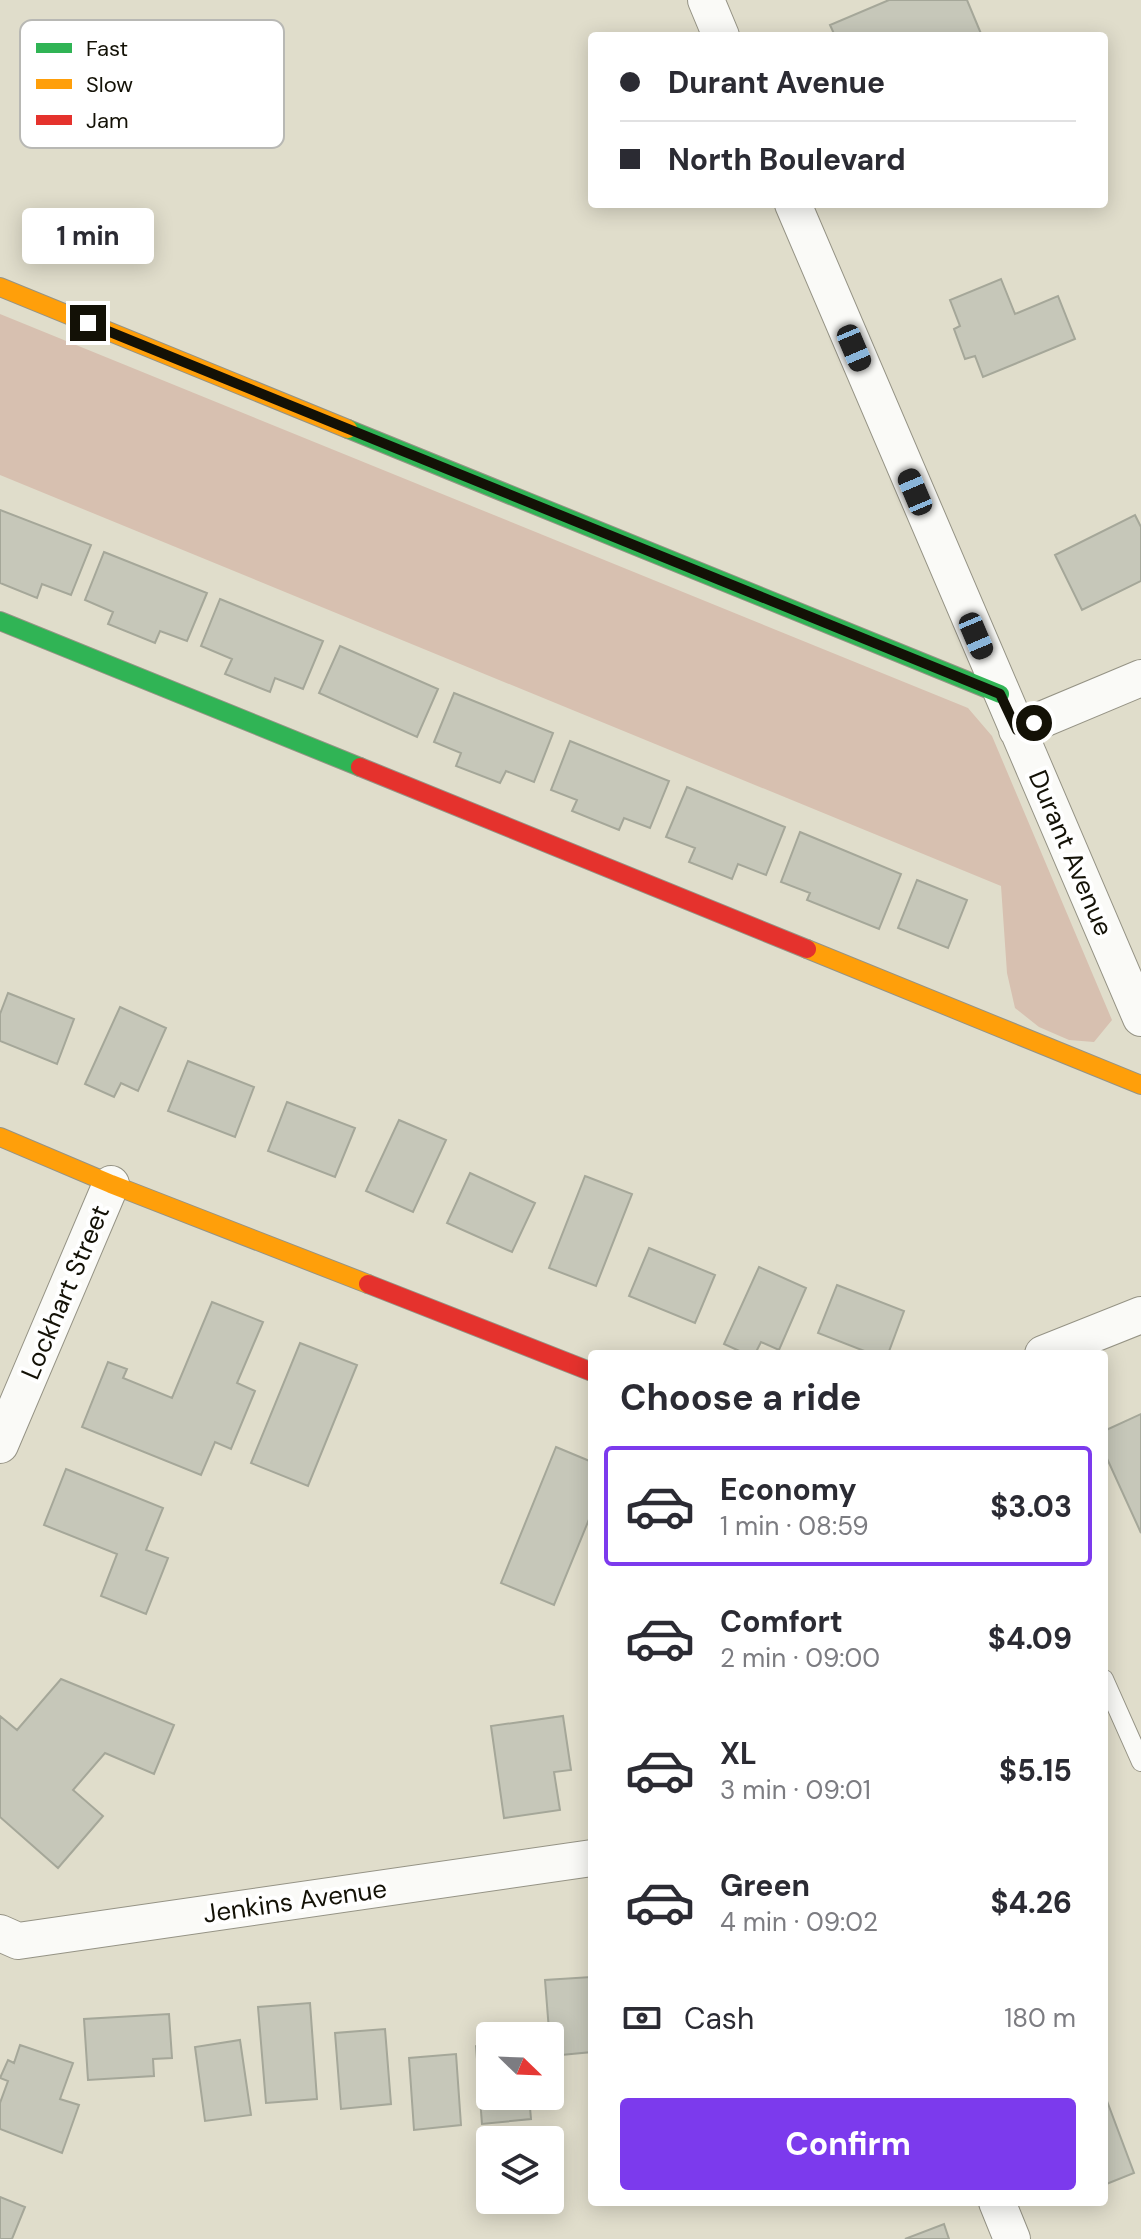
<!DOCTYPE html>
<meta charset="utf-8">
<style>
body{margin:0;font-family:"DM Sans",sans-serif;background:#f7f7f7;color:#2b2b33;height:100vh;display:flex;flex-direction:column;font-size:30px;white-space:nowrap}
*{box-sizing:border-box;margin:0}
p{font-size:26px;color:#7c7c81}
.icon{flex:none;width:44px;height:44px;fill:none;stroke:currentColor;stroke-width:2;stroke-linecap:round;stroke-linejoin:round}
.map{position:relative;flex:1;overflow:hidden}
.side{position:absolute;left:588px;top:1350px;width:520px;height:856px;display:flex;flex-direction:column;background:#fff;border-radius:8px;box-shadow:0 4px 20px #0003}
.side>*{flex:none}
.hud{position:absolute;left:588px;top:32px;width:520px;height:176px;border-radius:8px;box-shadow:0 4px 20px #0003;display:grid;align-content:center;height:176px;padding:0 32px;background:#fff}
.needle{width:52px;rotate:113deg}
.buttons{position:absolute;left:476px;top:2022px;display:grid;gap:16px}
.buttons a{display:grid;place-items:center;width:88px;height:88px;border-radius:8px;background:#fff;box-shadow:0 4px 20px #0003;font-size:40px}
.end{position:absolute;width:36px;height:36px;margin:-18px;border:10px solid #131106;background:#fff;box-shadow:0 0 0 4px #fff}
.from{border-radius:50%}
.bubble{position:absolute;height:56px;border-radius:8px;background:#fff;box-shadow:0 4px 20px #0003;font-size:26px;font-weight:700;line-height:56px;text-align:center}
.car{position:absolute;width:24px;height:48px;margin:-24px -12px;border-radius:10px;box-shadow:0 0 6px 2px #0007;background:linear-gradient(#222 24%,#8ab4d8 0 40%,#222 0 76%,#8ab4d8 0 86%,#222 0)}
.hud b{display:flex;align-items:center;gap:28px;height:76px;font-size:30px}
.hud b+b{border-top:2px solid #e1e1e2}
.hud i{width:20px;height:20px;background:#2b2b33}
ul{padding:0;list-style:none}
li{display:flex;align-items:center;gap:24px;height:120px;margin:0 16px 12px;padding:0 16px;border:4px solid transparent;border-radius:8px}
li div{flex:1}
li b{display:block;font-size:30px}
li em{font-style:normal;font-weight:700}
li.current{border-color:#7c3aed}
li>.icon{width:72px;height:72px;stroke-width:1.5}
h2{padding:0 32px;font-size:36px;line-height:96px}
.pay{display:flex;align-items:center;gap:20px;height:88px;padding:0 32px;font-size:30px}
.pay p{margin-inline-start:auto}
.primary-button{display:flex;gap:16px;margin-top:auto;padding:16px 32px}
.primary-button a{flex:1;height:92px;border-radius:8px;background:#7c3aed;color:#fff;font-size:32px;font-weight:700;line-height:92px;text-align:center}
.map>svg:first-child{display:block}
</style>
<div class="map">
<svg width="1141" height="2239" viewBox="0 0 1141 2239">
<rect width="100%" height="100%" fill="#e0ddcb"/>
<path fill="#d7c0b0" d="M0,314L968,708L992,736L1112,1020L1094,1042L1069,1040L1039,1027L1015,1008L1007,973L1001,886L0,475Z"/>
<path fill="#c6c7b9" stroke="#a5a799" stroke-width="2" d="M889,0H967L982,36H835L830,25Z
M1001,279L1015,314L1058,296L1075,339L983,377L975,356L965,359L954,329L960,326L950,300Z
M0,510L91,545L71,595L42,584L37,598L0,583Z
M1135,515L1141,527V581L1082,610L1055,555Z
M104,552L207,593L187,641L160,631L155,643L108,624L113,612L85,600Z
M220,599L323,641L303,689L275,678L270,692L225,674L232,659L201,646Z
M340,646L438,689L417,737L319,693Z
M454,693L553,733L534,782L506,771L500,783L456,766L461,753L434,742Z
M570,741L669,781L650,828L624,818L619,830L572,811L577,800L551,790Z
M687,787L785,827L766,875L738,864L732,879L689,862L695,848L666,837Z
M800,832L901,874L879,929L807,900L810,893L781,882Z
M917,880L967,900L948,948L898,928Z
M8,993L74,1019L57,1064L0,1041V1014Z
M120,1007L166,1028L138,1091L121,1083L114,1097L85,1084Z
M188,1061L254,1087L235,1137L168,1111Z
M287,1102L355,1128L335,1177L268,1151Z
M399,1120L446,1140L413,1212L366,1191Z
M470,1173L535,1203L512,1252L447,1223Z
M585,1176L632,1194L596,1286L549,1268Z
M649,1248L715,1275L695,1323L629,1296Z
M759,1267L806,1288L779,1350L761,1342L755,1354H746L724,1344Z
M837,1285L904,1311L888,1354H872L818,1333Z
M212,1302L263,1322L237,1383L255,1391L231,1449L215,1442L201,1475L82,1427L108,1362L127,1369L123,1378L172,1398Z
M300,1343L357,1365L308,1486L251,1463Z
M1141,1414V1533L1104,1452V1431Z
M556,1447L592,1462V1512L554,1605L501,1583Z
M66,1469L163,1508L146,1550L168,1558L146,1614L101,1596L117,1554L44,1525Z
M61,1679L174,1725L154,1774L105,1753L73,1790L103,1816L58,1868L0,1817V1716L17,1730Z
M563,1716L571,1770L554,1772L560,1810L504,1818L491,1726Z
M591,1977L592,2052L551,2056L545,1980Z
M310,2003L317,2099L266,2103L258,2007Z
M169,2014L172,2058L153,2059L154,2076L88,2080L84,2019Z
M385,2029L391,2104L341,2109L335,2033Z
M240,2040L251,2115L205,2121L195,2047Z
M490,2044V2096H529L531,2119L482,2124L476,2046Z
M20,2045L73,2063L60,2099L79,2105L62,2153L0,2129V2103L8,2081L0,2078L8,2060L14,2063Z
M456,2054L461,2125L414,2130L409,2058Z
M1104,2093L1134,2173L1104,2185Z
M0,2197L25,2207L12,2239H0Z
M944,2224L949,2239H905Z"/>
<g fill="none" stroke-linecap="round" stroke-linejoin="round">
<defs>
<path id="lane" d="M1104,1679L1141,1762"/>
<path id="street" d="M706,0L721,36
M793,204L1141,1018
M1017,730L1141,678
M1043,1354L1141,1315
M0,1445L111,1184
M0,1933L18,1941L592,1858
M997,2202L1012,2239"/>
<path id="fast" d="M348,429L1000,694
M0,621L360,767"/>
<path id="slow" d="M0,287L348,429
M807,949L1141,1085
M0,1137L111,1184L368,1284"/>
<path id="jam" d="M360,767L807,949
M368,1284L592,1372"/>
</defs>
<use href="#lane" stroke="#959385" stroke-width="20"/>
<use href="#street" stroke="#959385" stroke-width="38"/>
<use href="#fast" stroke="#959385" stroke-width="20"/>
<use href="#slow" stroke="#959385" stroke-width="20"/>
<use href="#jam" stroke="#959385" stroke-width="20"/>
<use href="#lane" stroke="#fafaf7" stroke-width="18"/>
<use href="#street" stroke="#fafaf7" stroke-width="36"/>
<use href="#fast" stroke="#30b455" stroke-width="18"/>
<use href="#slow" stroke="#ff9f0a" stroke-width="18"/>
<use href="#jam" stroke="#e5322d" stroke-width="18"/>
</g>
<g fill="none" stroke-linecap="round" stroke-linejoin="round">
<path stroke="#131106" stroke-width="10" d="M88,323L1000,694L1017,730L1034,723"/>
</g>
<g text-anchor="middle" dominant-baseline="central" stroke-width="8" stroke-linejoin="round" paint-order="stroke">
<g font-size="26" fill="#131106" stroke="#fff">
<text transform="translate(1071 853) rotate(67)">Durant Avenue</text>
<text transform="translate(65 1292) rotate(-67)">Lockhart Street</text>
<text transform="translate(295 1901) rotate(-8)">Jenkins Avenue</text>
</g>
</g>
<rect x="20" y="20" width="264" height="128" rx="12" fill="#fff" stroke="#b8b8b4" stroke-width="2"/>
<rect x="36" y="43" width="36" height="10" fill="#30b455"/>
<rect x="36" y="79" width="36" height="10" fill="#ff9f0a"/>
<rect x="36" y="115" width="36" height="10" fill="#e5322d"/>
<g font-size="22" fill="#131106">
<text x="86" y="56">Fast</text>
<text x="86" y="92">Slow</text>
<text x="86" y="128">Jam</text>
</g>
</svg>
<div class="buttons">
<a><svg class="needle" viewBox="-14 -14 28 28"><path d="M0-13l5 13h-10z" fill="#e53935"/><path d="M0 13l5-13h-10z" fill="#7c7c81"/></svg></a>
<a><svg class="icon" aria-label="layers" viewBox="0 0 24 24"><path d="M12 4l9 5-9 5-9-5zM3 14l9 5 9-5"/></svg></a>
</div>
<i class="end from" style="left:1034px;top:723px"></i>
<i class="end" style="left:88px;top:323px"></i>
<div class="bubble" style="left:22px;top:208px;width:132px">1 min</div>
<i class="car" style="left:854px;top:348px;rotate:157deg"></i>
<i class="car" style="left:915px;top:492px;rotate:337deg"></i>
<i class="car" style="left:976px;top:636px;rotate:157deg"></i>
<div class="hud">
<b><i class="from"></i>Durant Avenue</b>
<b><i></i>North Boulevard</b>
</div>
<section class="side">
<h2>Choose a ride</h2>
<ul>
<li class="current"><svg class="icon" aria-label="car" viewBox="0 0 24 24"><path d="M5 17H2v-5l4-1 3-4h7l3 4 3 1v5h-3M9 17h6M6 11h13"/><circle cx="7" cy="17" r="2"/><circle cx="17" cy="17" r="2"/></svg><div><b>Economy</b><p>1 min · 08:59</p></div><em>$3.03</em></li>
<li><svg class="icon" aria-label="car" viewBox="0 0 24 24"><path d="M5 17H2v-5l4-1 3-4h7l3 4 3 1v5h-3M9 17h6M6 11h13"/><circle cx="7" cy="17" r="2"/><circle cx="17" cy="17" r="2"/></svg><div><b>Comfort</b><p>2 min · 09:00</p></div><em>$4.09</em></li>
<li><svg class="icon" aria-label="car" viewBox="0 0 24 24"><path d="M5 17H2v-5l4-1 3-4h7l3 4 3 1v5h-3M9 17h6M6 11h13"/><circle cx="7" cy="17" r="2"/><circle cx="17" cy="17" r="2"/></svg><div><b>XL</b><p>3 min · 09:01</p></div><em>$5.15</em></li>
<li><svg class="icon" aria-label="car" viewBox="0 0 24 24"><path d="M5 17H2v-5l4-1 3-4h7l3 4 3 1v5h-3M9 17h6M6 11h13"/><circle cx="7" cy="17" r="2"/><circle cx="17" cy="17" r="2"/></svg><div><b>Green</b><p>4 min · 09:02</p></div><em>$4.26</em></li>
</ul>
<div class="pay"><svg class="icon" aria-label="cash" viewBox="0 0 24 24"><path d="M3 7h18v10H3z"/><circle cx="12" cy="12" r="2"/></svg>Cash<p>180 m</p></div>
<div class="primary-button"><a>Confirm</a></div>
</section>
</div>
